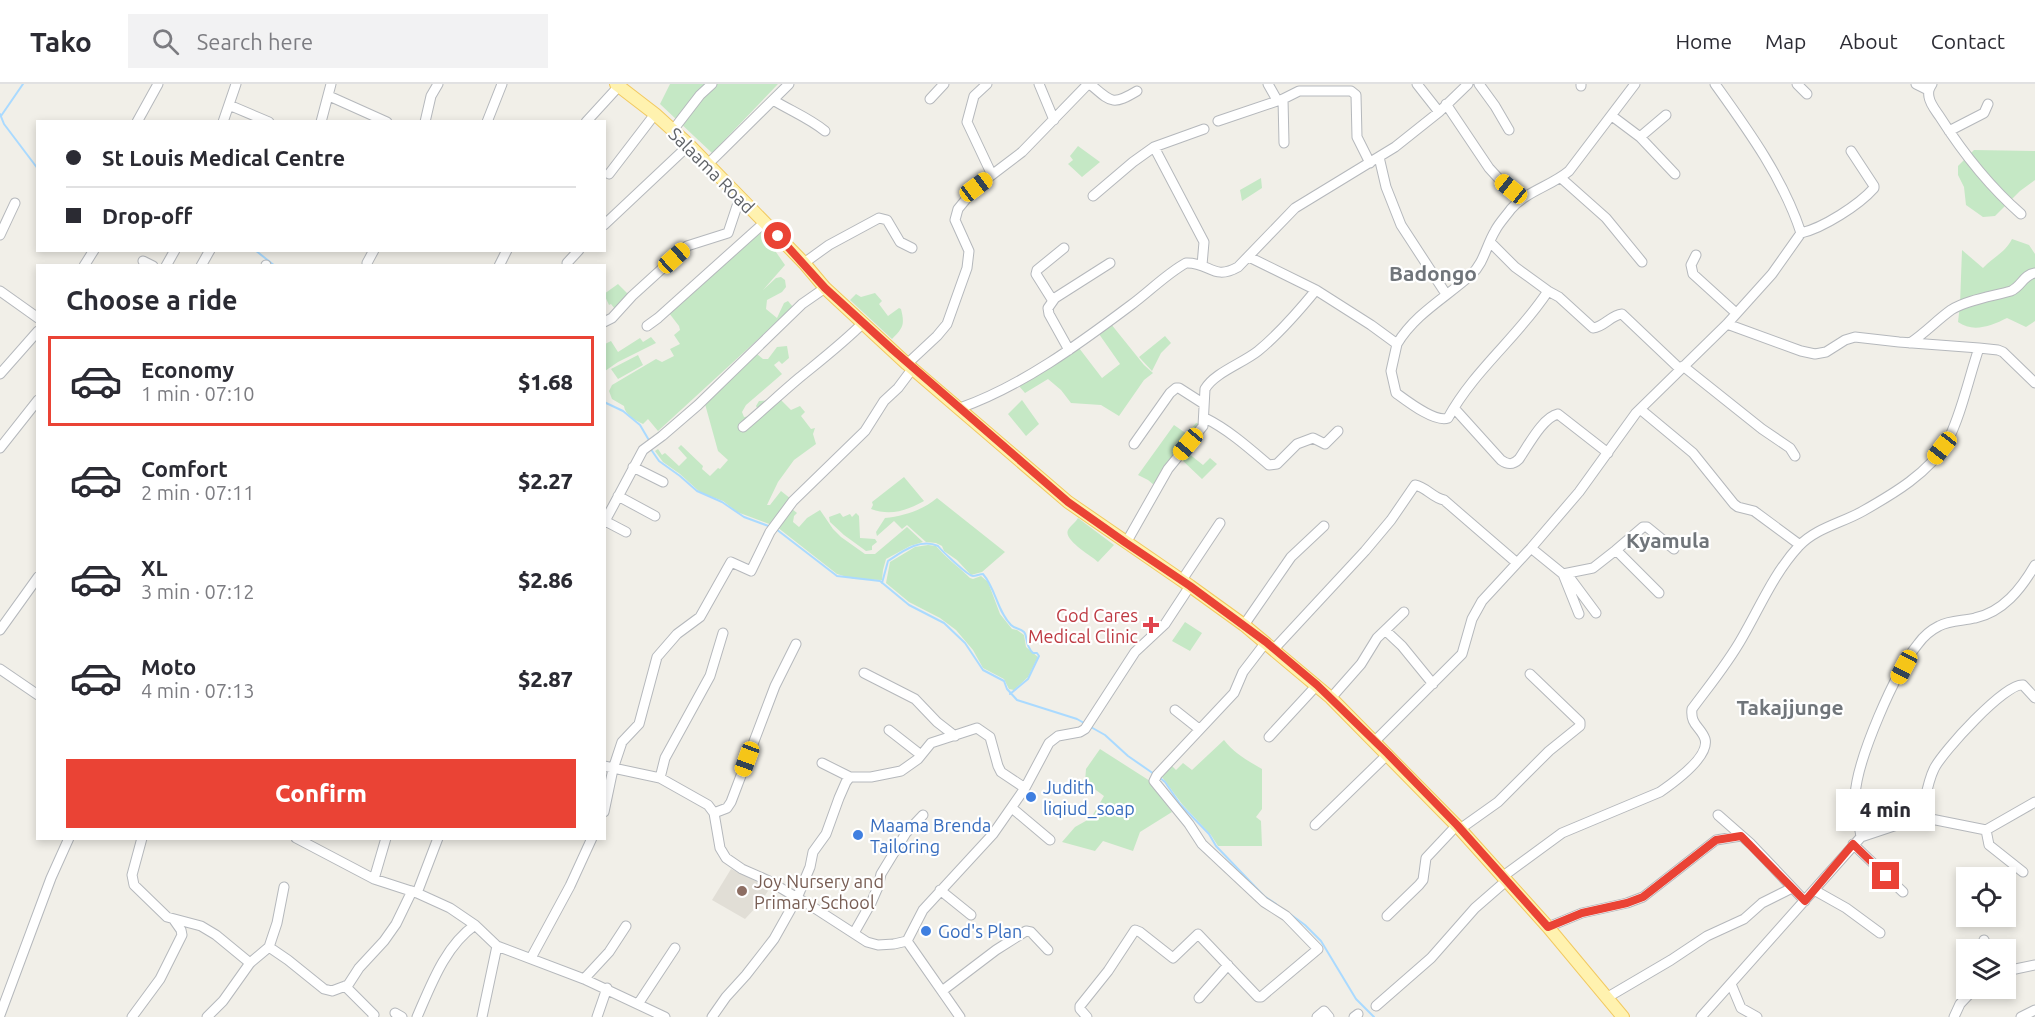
<!DOCTYPE html>
<meta charset="utf-8">
<style>
body{margin:0;font-family:Ubuntu,sans-serif;background:#f2f2f3;color:#2b2b33;height:100vh;display:flex;flex-direction:column;font-size:22px;white-space:nowrap}
*{box-sizing:border-box;margin:0}
p{font-size:20px;color:#7c7c81}
.icon{flex:none;width:33px;height:33px;fill:none;stroke:currentColor;stroke-width:2;stroke-linecap:round;stroke-linejoin:round}
.map{position:relative;flex:1;overflow:hidden}
.panel{position:absolute;left:36px;top:180px;width:570px;height:576px;display:flex;flex-direction:column;background:#fff;border-radius:0px;box-shadow:0 3px 9px #0003}
.panel>*{flex:none}
.banner{position:absolute;left:36px;top:36px;width:570px;height:132px;border-radius:0px;box-shadow:0 3px 9px #0003;display:grid;align-content:center;height:132px;padding:0 30px;background:#fff}
.fabs{position:absolute;left:1956px;top:783px;display:grid;gap:12px}
.fabs a{display:grid;place-items:center;width:60px;height:60px;border-radius:0px;background:#fff;box-shadow:0 3px 9px #0003;font-size:30px}
.end{position:absolute;width:27px;height:27px;margin:-14px;border:8px solid #ea4335;background:#fff;box-shadow:0 0 0 3px #fff}
.from{border-radius:50%}
.bubble{position:absolute;height:42px;border-radius:0px;background:#fff;box-shadow:0 3px 9px #0003;font-size:20px;font-weight:800;line-height:42px;text-align:center}
.car{position:absolute;width:18px;height:36px;margin:-18px -9px;border-radius:8px;box-shadow:0 0 4px 2px #0007;background:linear-gradient(#f5c518 24%,#345 0 40%,#f5c518 0 76%,#345 0 86%,#f5c518 0)}
.banner b{display:flex;align-items:center;gap:21px;height:57px;font-size:22px}
.banner b+b{border-top:2px solid #e1e1e2}
.banner i{width:15px;height:15px;background:#2b2b33}
ul{padding:0;list-style:none}
li{display:flex;align-items:center;gap:18px;height:90px;margin:0 12px 9px;padding:0 18px;border:3px solid transparent;border-radius:0px}
li div{flex:1}
li b{display:block;font-size:22px}
li em{font-style:normal;font-weight:800}
li.current{border-color:#ea4335}
li>.icon{width:54px;height:54px;stroke-width:1.5}
h2{padding:0 30px;font-size:27px;line-height:72px}
.cta{display:flex;gap:12px;margin-top:auto;padding:12px 30px}
.cta a{flex:1;height:69px;border-radius:0px;background:#ea4335;color:#fff;font-size:24px;font-weight:800;line-height:69px;text-align:center}
header{display:flex;align-items:center;gap:36px;box-sizing:border-box;height:84px;padding:0 30px;background:#fff;border-bottom:2px solid #e1e1e2}
header strong{font-size:28px}
nav{display:flex;gap:33px;margin-inline-start:auto;font-size:21px}
.search{width:420px;height:54px;background:#f2f2f3;display:flex;align-items:center;gap:15px;box-sizing:border-box;padding:0 21px;border-radius:0px;color:#7c7c81;font-size:22px}
.map>svg:first-child{display:block}
</style>
<header>
<strong>Tako</strong>
<div class="search"><svg class="icon" aria-label="search" viewBox="0 0 24 24"><circle cx="10" cy="10" r="6"/><path d="M15 15l6 6"/></svg>Search here</div>
<nav><a>Home</a><a>Map</a><a>About</a><a>Contact</a></nav>
</header>
<div class="map">
<svg width="2035" height="933" viewBox="0 0 2035 933">
<rect width="100%" height="100%" fill="#f1efe8"/>
<path fill="#e1ded6" d="M731,785L770,804L760,819L745,835L712,816Z"/>
<path fill="#c5e8c5" d="M670,0H778L712,69L660,20Z
M1078,62L1100,78L1082,93L1068,80L1073,76L1070,72Z
M1974,66L2035,67V96L2020,107L1995,132L1983,133L1966,121L1964,103L1958,91V82Z
M1261,94L1262,104L1242,117L1240,106Z
M760,145L785,181L763,206L776,194L781,193L785,196L786,203L782,208L767,216L766,225L777,234L784,219L788,217L793,223L658,347L648,335L643,340C635,336 625,331 624,322L612,315L609,307L612,301L656,275L662,278L674,272L670,265L680,260L674,251L680,246L679,242L669,229Z
M2012,155L2029,161L2035,170V237L2026,243L2007,234C1991,242 1973,249 1958,238L1960,221L1962,166L1983,184C1993,173 2005,169 2012,155Z
M618,200L631,213L618,229L611,220L609,221L604,210Z
M875,209L882,217L879,220L888,232L899,224L901,225C905,241 903,244 892,255L850,216L856,210L861,213Z
M1111,240L1144,281L1153,289L1144,296L1119,332L1101,321L1071,319L1061,306L1048,295L1025,309L1019,302L1079,264L1102,294L1120,280L1099,250Z
M1165,252L1171,259L1161,269L1152,287L1139,273Z
M651,253L656,259L618,278L605,287V260L611,257L618,268L640,254L643,258Z
M787,262L789,274L782,280L779,277L774,281L782,290L746,321L742,328L744,333L752,332L758,326L756,322L759,317L781,316L791,326L800,322L805,328L801,332L811,345L815,344L813,350L816,360L794,376L778,398L767,421H770L781,407L791,415L772,441L737,428L723,417L701,409L680,390L663,378L655,367L658,365L662,371L665,369L679,382L687,374L678,364L681,361L703,382L702,385L710,392L718,384L720,385L728,376L718,367L705,320L757,270L763,275H768L777,263Z
M638,271L643,281L618,295L611,285Z
M1022,316L1039,340L1026,352L1008,330Z
M1196,339L1202,340L1154,401L1148,396L1138,391L1174,341L1187,350Z
M1188,369L1203,381L1210,374L1217,380L1202,395L1182,376Z
M904,393L924,417C906,427 890,432 871,425L873,421L872,418Z
M937,414L1005,468L982,488L971,491L957,476L944,467L942,462L936,459L926,458L907,441L902,445L894,437L877,452L876,448L885,434C904,432 923,426 937,414Z
M792,425L797,429L794,432L793,438L799,443L807,434L820,426L833,445L841,453L865,470H875L907,443L923,458L910,462L886,475L883,486L882,496L854,495L837,490L777,443Z
M840,429L843,433L850,430L852,433L856,429L859,432L860,454L875,455L877,458L872,462V466L866,467L844,451L830,438L829,433Z
M1078,434L1114,461L1098,478C1092,472 1063,456 1068,446C1070,442 1076,438 1078,434Z
M928,461L936,462C946,474 959,483 970,494L973,495L981,492L988,498L1000,530L1012,545L1017,546L1024,551L1026,563L1038,573L1028,593L1014,606L1009,605L1004,595L983,584L973,566L956,546L940,534L909,518L886,499L890,478L915,463Z
M1185,538L1202,549L1190,567L1172,557Z
M1224,656C1234,669 1248,677 1262,685V725L1256,733L1261,737L1262,762H1218L1211,751L1182,720L1162,693L1172,682L1176,686L1183,679L1192,686Z
M1100,665L1150,697L1172,728L1140,748L1133,767L1103,757L1095,767L1062,758L1075,743L1091,734L1104,712L1085,698L1086,685Z"/>
<g fill="none" stroke-linecap="round" stroke-linejoin="round">
<path stroke="#aadaff" stroke-width="2" d="M0,30L4,40L38,85
M1,32L23,0
M255,166L275,182
M604,318L623,327L640,341L650,358
M650,364L659,377L680,392L697,407L722,418L744,433L771,443
M776,445L837,492L880,497L909,521L944,539L965,559L983,586L1004,597L1007,605L1017,616L1077,635L1084,639
M882,499L888,477C903,467 920,454 938,462C941,466 968,492 973,492C976,492 980,490 983,490C996,505 997,527 1011,541C1015,545 1020,544 1024,548C1028,552 1024,560 1033,569H1037L1039,572L1028,595L1010,610
M1089,642L1105,651L1128,672L1154,690
M1159,693L1165,698L1180,720L1209,750L1216,762L1264,812L1276,820
M1290,830L1305,841L1321,857L1356,915L1374,933"/>
<defs>
<path id="minor" d="M987,0L974,12L967,38L992,91
M1039,0L1054,36
M1090,0C1111,18 1112,22 1137,7
M1268,0L1277,16
M1417,0L1439,28
M1479,0L1495,22L1509,46
M1581,0V2
M1715,0C1748,46 1783,94 1801,149C1823,144 1859,121 1874,104V102L1851,67
M1797,0L1807,10
M1916,0L1928,6
M1932,0C1929,5 1928,7 1929,13C1930,20 1936,27 1940,33C1963,69 1989,102 2021,130
M329,12L387,38
M930,15L944,0
M1283,15L1284,59
M773,16C791,27 809,34 825,47
M1446,20L1489,84L1500,96L1522,114
M229,21L269,38
M1612,32L1640,53L1675,90
M1218,37L1283,15L1299,7H1351L1356,11L1357,53L1370,79
M137,38L158,0
M223,38L236,0
M321,38L331,0
M425,38L431,12L438,0
M487,38L502,0
M586,38L619,2
M673,46L700,11L712,0
M1949,47L1984,29L1988,20
M1640,53L1666,31
M1154,63L1204,158L1202,181
M1379,73L1386,103L1401,141L1446,210
M708,80L789,0
M609,90L655,30
M1561,94L1606,134L1642,178
M1093,112L1133,78L1154,63L1204,45
M604,141L689,61
M0,151L15,119
M1696,171L1691,181L1693,190L1736,229
M1249,173L1316,206L1371,241L1397,260C1415,230 1445,214 1471,191C1484,179 1486,162 1495,147C1499,139 1506,132 1511,125C1527,107 1551,102 1569,87L1635,0
M143,177L153,182
M367,179L374,166
M567,179L579,166
M804,179L829,161L879,134L887,136L900,158L912,164
M84,182L94,166
M166,182L175,166
M201,182L210,166
M266,182V181
M499,182L507,166
M0,207L38,234
M1548,207L1559,213L1593,244C1604,243 1611,231 1622,230L1680,285
M1053,217L1036,190L1037,186L1064,164
M604,238L612,234L632,212L687,162L728,149L740,113
M1727,240L1801,267L1815,270L1826,268L1845,256L1855,253L1899,258L1979,264
M647,242L658,234L765,138
M1910,259C1925,249 1937,236 1951,226C1966,216 1994,212 2011,207C2022,202 2023,191 2035,189
M1397,260L1391,287L1396,309C1407,317 1435,339 1448,334C1474,286 1519,252 1548,207L1515,183L1490,158
M1069,266L1049,230L1048,224L1055,214L1110,179
M907,280L937,252L947,240L967,184L969,167L955,136L958,125L976,103L1022,68L1088,0
M1683,282L1762,345L1790,364L1795,372
M0,290L38,247
M960,324C1022,302 1079,260 1131,221C1149,208 1166,190 1186,179C1210,178 1213,197 1238,183L1295,124L1395,63L1439,28L1468,0
M1454,324L1501,376C1508,381 1513,381 1519,375C1528,362 1543,333 1558,330L1608,369
M1640,325L1693,369L1734,420L1738,423L1754,427L1800,461
M1205,334C1229,346 1249,364 1269,381L1277,380L1297,360L1313,354L1325,360L1338,347
M743,343C762,327 780,310 799,294C821,276 843,259 863,239
M1134,360L1170,309L1176,304H1179L1204,320
M0,364L38,316
M633,383L663,398
M618,412L655,432
M605,437L626,448
M604,439L643,366L662,352L698,321L802,220L825,204
M1126,459L1168,385L1203,342L1205,305C1214,289 1243,279 1258,267C1280,249 1298,228 1316,206
M1531,464L1563,490L1579,530
M1616,466L1643,443H1647L1674,465
M1563,490L1593,484L1616,466L1659,509
M1567,490L1596,529
M1182,496L1220,439
M1244,541L1291,473L1324,442
M0,546L38,493
M1386,547L1402,562L1433,600
M1274,565L1365,467L1391,436L1415,401C1426,403 1433,414 1444,416L1517,479
M0,585L38,611
M864,589L915,615L937,638L955,652
M1331,614L1361,580L1377,554L1404,528
M1175,626L1199,645
M889,646L921,671
M1269,653L1317,601
M1375,657L1462,570L1472,535L1482,517L1531,464L1579,408L1636,329L1727,240L1772,190L1801,149
M822,679L850,693
M604,682L660,694L708,721L714,729L720,764L726,774L742,785L769,797L816,825L867,858L878,861L894,860L907,857L923,826L993,750L1025,704L1049,659L1058,652L1080,648L1085,645L1135,568L1165,540L1190,502
M660,694L665,674L710,592L723,549
M1012,724L1050,756
M604,728L613,685L622,658L639,640L657,573L677,550L700,533L731,478L751,487L770,448L793,417L865,347L884,317L898,304L913,284
M714,729L727,724L731,718L775,602L796,560
M1718,731L1751,760L1805,817
M1921,733C1925,718 1927,699 1934,685C1942,668 2006,598 2023,601L2035,614
M1315,741L1388,670
M1460,745L1498,718L1549,667L1580,642V638L1530,590
M1986,746L1989,761L2023,788
M1861,753C1859,739 1855,725 1855,712C1857,675 1895,588 1918,560C1923,553 1931,546 1939,542C1950,536 1963,537 1975,534C2003,528 2021,505 2035,481
M142,754L132,791L134,801L167,833L201,842L216,851L250,879L223,917L207,933
M296,754L374,795L417,809L450,824L475,841L497,862L584,895L665,933
M1853,760L1903,808
M1502,793L1562,749L1660,708C1673,699 1710,673 1705,655C1701,643 1690,641 1692,625C1709,602 1728,579 1742,554C1760,523 1774,489 1799,462C1816,444 1842,439 1863,427C1893,410 1929,389 1947,358C1961,332 1969,293 1979,264L1998,266L2003,268L2035,299
M374,795L386,754
M940,806L971,831
M1814,806L1846,824L1880,849
M417,809L438,754
M1387,832L1419,801L1423,796L1426,774L1457,741
M1548,843L1582,829L1627,819L1643,813L1716,756L1741,752
M854,849L871,819L878,803L881,790L906,749L923,731
M1984,856L1989,866
M907,857L960,933
M269,863L288,876L324,905L332,907L348,901L359,884L384,857L396,840L412,807
M531,874L570,802L592,754
M250,879L269,863L277,839L284,803
M2006,887L2035,881
M584,895L609,868L626,842
M1731,900L1741,924L1757,933
M345,902L374,931L373,933
M942,907L996,866L1026,847L1031,848L1048,866
M1608,913L1671,876L1707,852L1744,835L1762,819L1792,804
M1199,914L1228,881
M638,920L675,864
M1376,922L1431,874L1475,824L1506,797
M395,929L402,933
M0,931L51,794L69,754
M132,933L160,895L182,851L181,846L174,836
M417,933C431,901 445,862 475,841
M482,933L497,862
M597,933L607,904
M712,933L726,913L746,891L774,855L797,814L810,783L813,768L826,750L839,714L846,698L850,693H871L901,687L918,675L931,659L977,644L990,653L998,682L1001,688L1025,704
M1087,933L1080,925V922L1108,887L1135,846L1140,848L1173,874L1198,850L1258,913H1261L1318,865L1286,832L1264,818L1202,760L1189,740L1154,697L1157,691L1234,609L1243,588L1266,558
M1317,933L1324,927L1329,933
M1354,933L1358,930
M1701,933L1861,753L1921,733L1986,746L2035,718
M1954,933L1960,920L1975,904
M2021,933L2035,926"/>
<path id="major" d="M616,0L655,30L689,61L804,179L825,204L907,280L1068,418L1190,502L1244,541L1331,614L1460,745L1548,843L1623,933"/>
</defs>
<use href="#minor" stroke="#b5b8bc" stroke-width="11"/>
<use href="#major" stroke="#f2c960" stroke-width="14"/>
<use href="#minor" stroke="#fff" stroke-width="9"/>
<use href="#major" stroke="#fff2af" stroke-width="12"/>
</g>
<g fill="none" stroke-linecap="round" stroke-linejoin="round">
<path stroke="#ea4335" stroke-width="8" d="M778,152L825,204L893,266L1068,418L1126,459L1190,502L1266,558L1317,601L1388,670L1457,741L1548,843L1582,829L1627,819L1643,813L1716,756L1741,752L1805,817L1853,760L1886,792"/>
</g>
<path fill="#e0444e" stroke="#fff" stroke-width="2" d="M1148 532h6v6h6v6h-6v6h-6v-6h-6v-6h6z"/>
<g fill="#3f7fe0" stroke="#fff" stroke-width="2">
<circle cx="1031" cy="713" r="6"/>
<circle cx="858" cy="751" r="6"/>
<circle cx="926" cy="847" r="6"/>
</g>
<circle fill="#8d6e63" stroke="#fff" stroke-width="2" cx="742" cy="807" r="6"/>
<g text-anchor="middle" dominant-baseline="central" stroke-width="4.5" stroke-linejoin="round" paint-order="stroke">
<g font-size="18" fill="#5f6368" stroke="#fff">
<text transform="translate(712 86) rotate(45)">Salaama Road</text>
</g>
<g font-size="18" fill="#be3a42" stroke="#fff" text-anchor="end">
<text x="1138" y="531">God Cares<tspan x="1138" dy="21">Medical Clinic</tspan></text>
</g>
<g font-size="18" fill="#366cbe" stroke="#fff" text-anchor="start">
<text x="1043" y="703">Judith<tspan x="1043" dy="21">liqiud_soap</tspan></text>
<text x="870" y="741">Maama Brenda<tspan x="870" dy="21">Tailoring</tspan></text>
<text x="938" y="847">God's Plan</text>
</g>
<g font-size="18" fill="#785e54" stroke="#fff" text-anchor="start">
<text x="754" y="797">Joy Nursery and<tspan x="754" dy="21">Primary School</tspan></text>
</g>
<g font-size="21" font-weight="bold" fill="#70757a" stroke="#fff">
<text x="1433" y="189">Badongo</text>
<text x="1668" y="456">Kyamula</text>
<text x="1790" y="623">Takajjunge</text>
</g>
</g>
</svg>
<div class="fabs">
<a><svg class="icon" aria-label="locate" viewBox="0 0 24 24"><circle cx="12" cy="12" r="6"/><path d="M12 2v4M12 18v4M2 12h4M18 12h4"/></svg></a>
<a><svg class="icon" aria-label="layers" viewBox="0 0 24 24"><path d="M12 4l9 5-9 5-9-5zM3 14l9 5 9-5"/></svg></a>
</div>
<i class="end from" style="left:778px;top:152px"></i>
<i class="end" style="left:1886px;top:792px"></i>
<div class="bubble" style="left:1836px;top:705px;width:99px">4 min</div>
<i class="car" style="left:976px;top:103px;rotate:53deg"></i>
<i class="car" style="left:1511px;top:105px;rotate:309deg"></i>
<i class="car" style="left:674px;top:174px;rotate:48deg"></i>
<i class="car" style="left:1188px;top:360px;rotate:220deg"></i>
<i class="car" style="left:1942px;top:364px;rotate:218deg"></i>
<i class="car" style="left:1904px;top:583px;rotate:208deg"></i>
<i class="car" style="left:747px;top:675px;rotate:200deg"></i>
<div class="banner">
<b><i class="from"></i>St Louis Medical Centre</b>
<b><i></i>Drop-off</b>
</div>
<section class="panel">
<h2>Choose a ride</h2>
<ul>
<li class="current"><svg class="icon" aria-label="car" viewBox="0 0 24 24"><path d="M5 17H2v-5l4-1 3-4h7l3 4 3 1v5h-3M9 17h6M6 11h13"/><circle cx="7" cy="17" r="2"/><circle cx="17" cy="17" r="2"/></svg><div><b>Economy</b><p>1 min · 07:10</p></div><em>$1.68</em></li>
<li><svg class="icon" aria-label="car" viewBox="0 0 24 24"><path d="M5 17H2v-5l4-1 3-4h7l3 4 3 1v5h-3M9 17h6M6 11h13"/><circle cx="7" cy="17" r="2"/><circle cx="17" cy="17" r="2"/></svg><div><b>Comfort</b><p>2 min · 07:11</p></div><em>$2.27</em></li>
<li><svg class="icon" aria-label="car" viewBox="0 0 24 24"><path d="M5 17H2v-5l4-1 3-4h7l3 4 3 1v5h-3M9 17h6M6 11h13"/><circle cx="7" cy="17" r="2"/><circle cx="17" cy="17" r="2"/></svg><div><b>XL</b><p>3 min · 07:12</p></div><em>$2.86</em></li>
<li><svg class="icon" aria-label="car" viewBox="0 0 24 24"><path d="M5 17H2v-5l4-1 3-4h7l3 4 3 1v5h-3M9 17h6M6 11h13"/><circle cx="7" cy="17" r="2"/><circle cx="17" cy="17" r="2"/></svg><div><b>Moto</b><p>4 min · 07:13</p></div><em>$2.87</em></li>
</ul>
<div class="cta"><a>Confirm</a></div>
</section>
</div>
